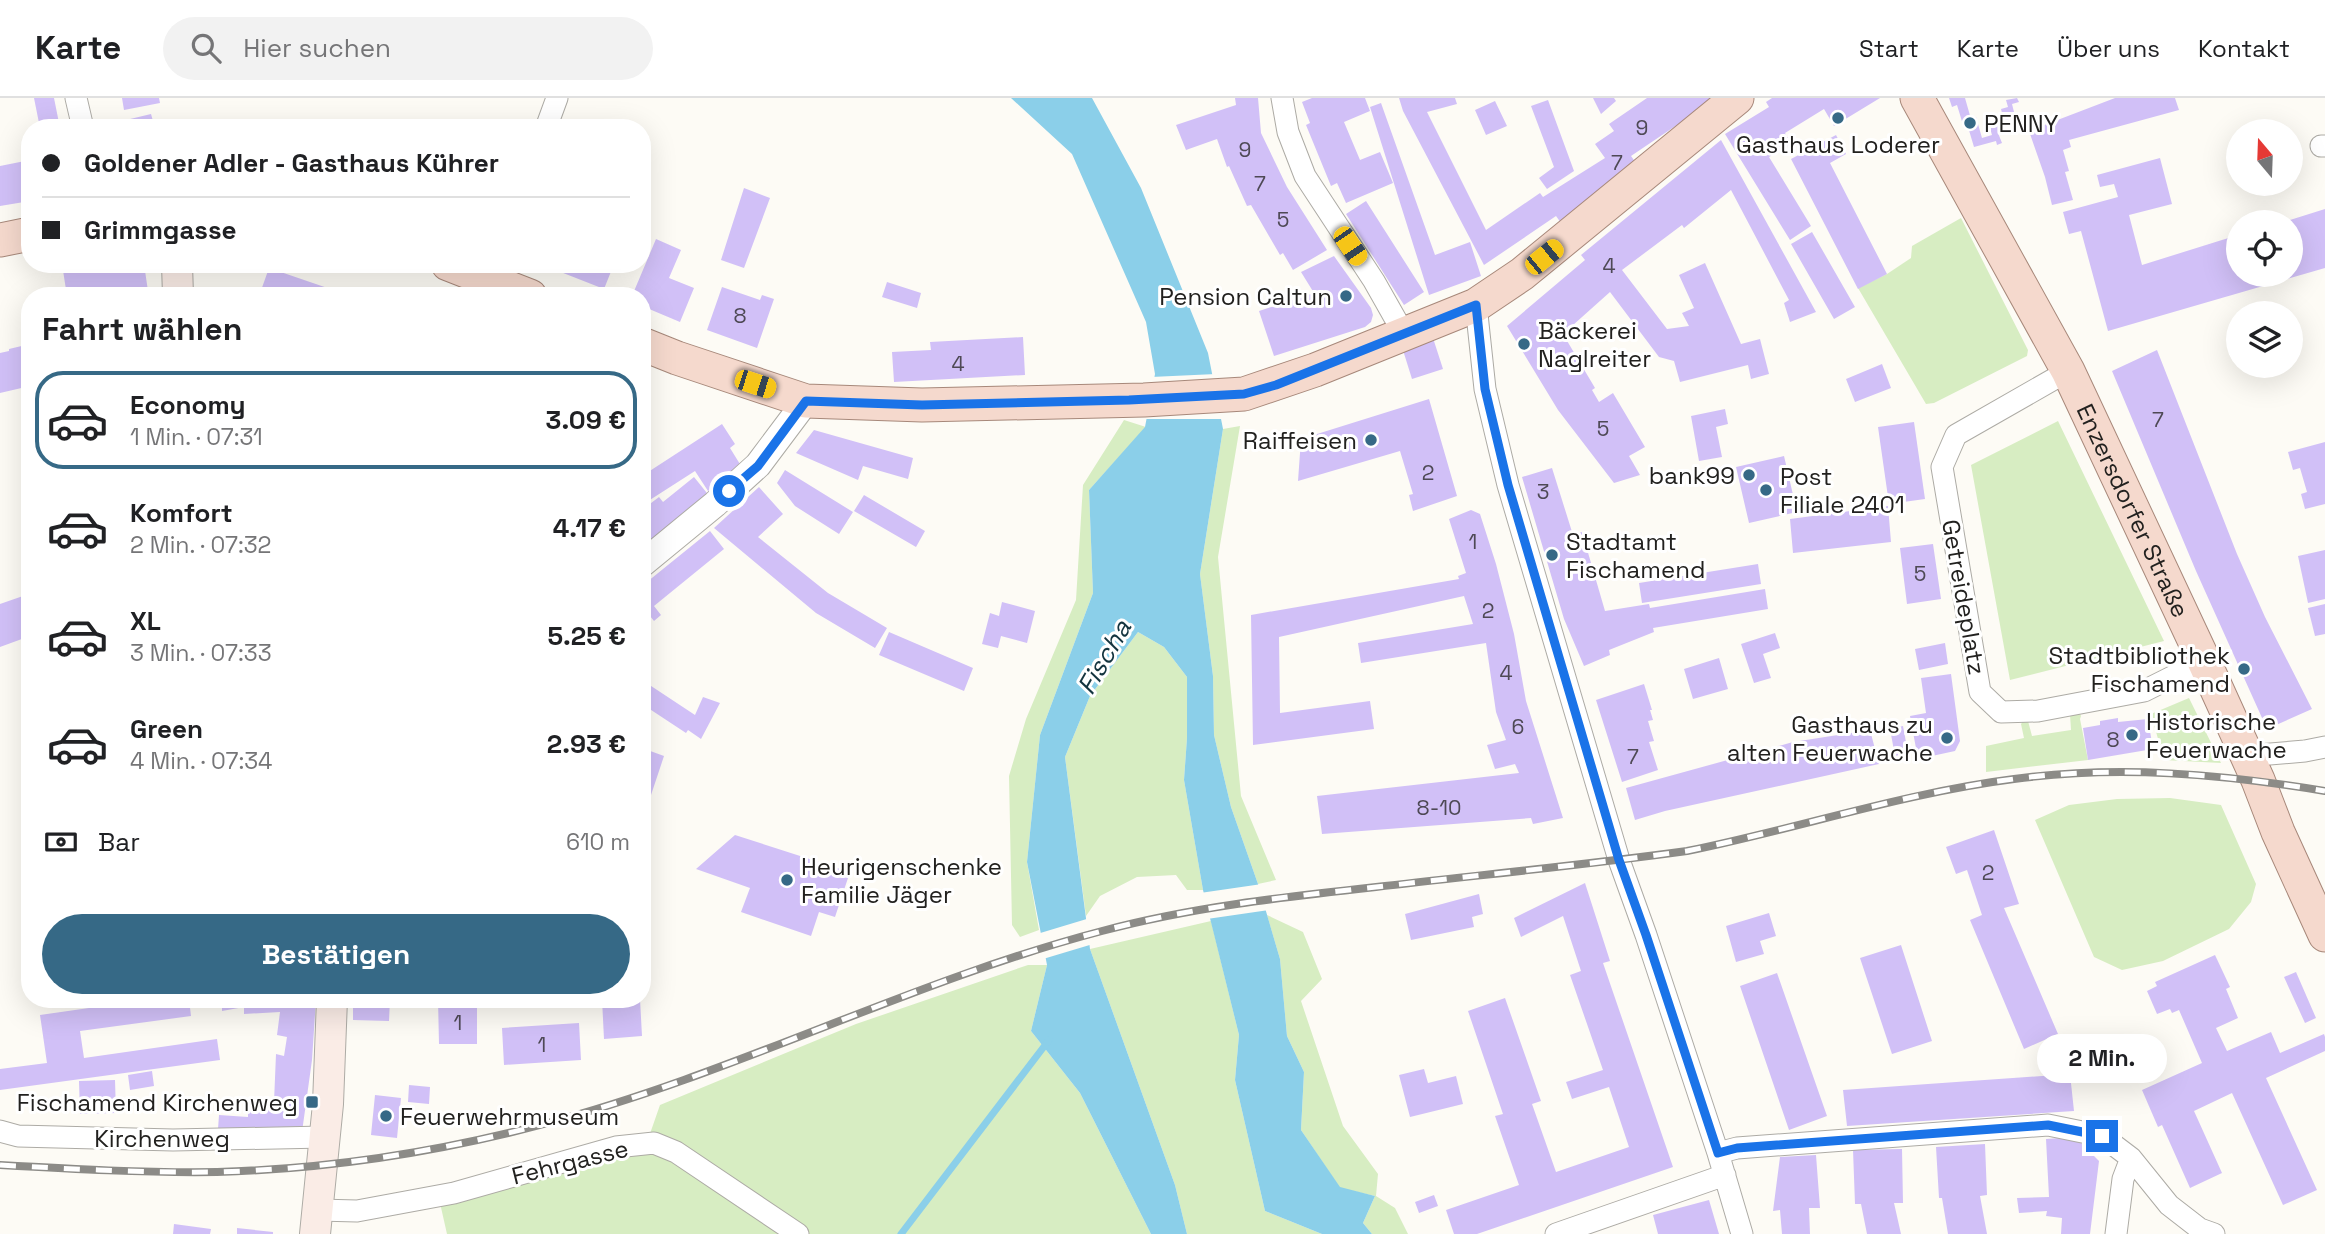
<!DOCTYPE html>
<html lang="de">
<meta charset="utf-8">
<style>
body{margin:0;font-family:"Space Grotesk",sans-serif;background:#f2f2f2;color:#202124;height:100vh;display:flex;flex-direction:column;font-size:26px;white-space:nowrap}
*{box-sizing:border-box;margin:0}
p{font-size:23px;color:#757577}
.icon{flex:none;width:38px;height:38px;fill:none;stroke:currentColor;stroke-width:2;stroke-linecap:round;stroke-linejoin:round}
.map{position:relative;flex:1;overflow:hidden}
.side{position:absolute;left:21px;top:189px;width:630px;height:721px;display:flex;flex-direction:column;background:#fff;border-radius:28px;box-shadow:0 7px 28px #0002}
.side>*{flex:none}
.banner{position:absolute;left:21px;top:21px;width:630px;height:154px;border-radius:28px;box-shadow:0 7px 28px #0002;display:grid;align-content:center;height:154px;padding:0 21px;background:#fff}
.needle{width:46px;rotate:341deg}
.buttons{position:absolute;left:2226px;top:21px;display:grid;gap:14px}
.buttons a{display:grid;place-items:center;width:77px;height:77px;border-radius:50%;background:#fff;box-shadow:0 7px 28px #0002;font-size:35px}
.end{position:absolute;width:32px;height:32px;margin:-16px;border:9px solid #1a73e8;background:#fff;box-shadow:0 0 0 4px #fff}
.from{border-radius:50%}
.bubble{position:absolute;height:49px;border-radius:24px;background:#fff;box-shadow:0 7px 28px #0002;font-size:23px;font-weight:800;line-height:49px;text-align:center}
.car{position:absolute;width:21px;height:42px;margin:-21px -10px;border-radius:9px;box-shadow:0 0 5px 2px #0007;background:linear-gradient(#f5c518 24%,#345 0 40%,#f5c518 0 76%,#345 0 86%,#f5c518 0)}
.banner b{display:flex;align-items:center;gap:24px;height:66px;font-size:26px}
.banner b+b{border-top:2px solid #e0e0e0}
.banner i{width:18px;height:18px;background:#202124}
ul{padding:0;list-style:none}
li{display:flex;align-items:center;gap:21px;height:98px;margin:0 14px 10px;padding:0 7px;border:4px solid transparent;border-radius:28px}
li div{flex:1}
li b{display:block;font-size:26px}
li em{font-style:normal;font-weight:800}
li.current{border-color:#366986}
li>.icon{width:63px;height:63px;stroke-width:1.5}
h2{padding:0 21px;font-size:32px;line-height:84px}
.pay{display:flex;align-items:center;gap:18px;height:77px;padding:0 21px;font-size:26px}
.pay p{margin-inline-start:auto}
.cta{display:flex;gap:14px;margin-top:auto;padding:14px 21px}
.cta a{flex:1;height:80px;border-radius:42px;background:#366986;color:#fff;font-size:28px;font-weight:800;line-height:80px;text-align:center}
header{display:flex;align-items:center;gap:42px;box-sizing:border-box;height:98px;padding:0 35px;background:#fff;border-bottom:2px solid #e0e0e0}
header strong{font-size:33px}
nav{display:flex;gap:38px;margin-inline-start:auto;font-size:24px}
.search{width:490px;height:63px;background:#f2f2f2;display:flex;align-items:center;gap:18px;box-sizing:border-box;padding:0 24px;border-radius:38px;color:#757577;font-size:26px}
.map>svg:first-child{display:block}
</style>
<header>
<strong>Karte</strong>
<div class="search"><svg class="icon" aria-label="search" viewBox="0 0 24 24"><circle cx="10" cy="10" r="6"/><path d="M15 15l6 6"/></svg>Hier suchen</div>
<nav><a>Start</a><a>Karte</a><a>Über uns</a><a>Kontakt</a></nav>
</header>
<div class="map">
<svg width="2325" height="1136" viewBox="0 0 2325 1136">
<rect width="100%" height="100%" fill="#fdfbf5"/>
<path fill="#d7edc2" d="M1961,120L2028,252L2027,258L1934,305L1926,306L1858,190L1887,176L1911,160L1912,148Z
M1124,322L1146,329L1089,392L1093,495L1040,637L1027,764L1039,832L1020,839L1012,827L1009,678L1026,621L1076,502L1083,387Z
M2058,323L2164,543L2010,582L1971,367Z
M1240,328L1218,459L1241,698L1276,782L1258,786L1231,709L1214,637L1213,578L1200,476L1223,331Z
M1138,534L1164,549L1187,579V640L1184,682L1203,792H1187L1176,777L1137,779L1100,798L1086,818L1065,659L1090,598Z
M2189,600L2221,665L2164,662L2151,616Z
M2078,611L2081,618L2080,621L2088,662L1986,674V648L2024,640L2021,626L2024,622L2028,623L2032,638L2071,632L2070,616Z
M2170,700L2221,707L2256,786L2251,804L2229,831L2163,863L2122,872L2094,859L2035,722L2069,707L2117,701Z
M1267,817L1303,834L1322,881L1301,903L1343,1028L1378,1076L1376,1098L1395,1110L1408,1136H1372L1363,1125L1375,1098L1340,1090L1301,1032L1304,974L1287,938L1280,861Z
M1211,823L1239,937L1235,982L1265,1113L1322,1136H1187L1175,1087L1090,851Z
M1028,867H1047L1031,933L1080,995L1151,1136H447L440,1105L645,1050L660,1007L856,926Z"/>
<path fill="#8bcfe9" d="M1011,0H1092L1141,90L1208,255L1223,331L1200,476L1213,578L1214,637L1231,709L1258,786L1280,861L1287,938L1304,974L1301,1032L1340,1089L1375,1098L1363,1125L1372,1136H1322L1265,1113L1235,982L1239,937L1203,792L1184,682L1187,640V579L1164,549L1138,534L1090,598L1065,659L1090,851L1175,1087L1187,1136H1151L1080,995L1031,933L1047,867L1027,764L1040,637L1093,495L1089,392L1145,329L1155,276L1146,224L1072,56Z"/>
<path fill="#fdfbf5" d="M1216,276L1225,321H1145L1151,279Z
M1262,786L1269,812L1207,821L1200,795Z
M1090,820L1093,846L1043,861L1037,836Z"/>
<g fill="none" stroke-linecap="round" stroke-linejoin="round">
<path stroke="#8bcfe9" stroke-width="7" d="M901,1136L1049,942"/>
</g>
<path fill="#d1c0f7" d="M34,0H54L60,30H40Z
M122,0H159L160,5L124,12Z
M1235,0H1258L1261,35L1287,89L1327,152L1293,172L1283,155L1280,157L1251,107L1247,108L1229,68L1227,69L1217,41L1186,52L1176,27L1236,7Z
M1312,0H1365L1370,13L1344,24L1360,62L1380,54L1393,85L1346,105L1337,85L1331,88L1306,27L1310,25L1302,4Z
M1399,0H1455L1457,6L1427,14L1486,132L1540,95L1543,99L1605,60L1595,46L1614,33L1609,26L1647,0H1717L1631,58L1639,69L1561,125L1556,118L1484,167L1403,13Z
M1593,0H1614L1616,3L1601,16Z
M1772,0H1880L1834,28L1824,11L1785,35L1791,46L1769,59L1811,128L1790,142L1725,36L1769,9L1766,4Z
M1949,0H1965L1971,21L1976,19L1982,40L1992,37L1990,30L1997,28L1995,22L2003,19L2001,11L2008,9L2006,2L2017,0L2019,4L2012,6L2014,14L2007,16L2009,24L2002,26L2005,33L1998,35L2002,45L1997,47L1996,43L1974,49L1968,29L1964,30L1957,7L1952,9Z
M2115,0H2175L2179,12L2069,42L2071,49L2063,52L2069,73L2065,74L2073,102L2052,107L2045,79L2029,33Z
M1548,2L1574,73L1547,91L1539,80L1554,69L1531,8Z
M1495,3L1507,28L1486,37L1475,12Z
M1381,5L1435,157L1470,144L1481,178L1429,197L1370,9Z
M151,16L155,30H127L126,22Z
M245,21L291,24V30H244Z
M1836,37L1846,56L1830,65L1887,176L1858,191L1791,61Z
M1721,42L1816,214L1790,224L1784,205L1789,202L1731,92L1684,130L1682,127L1622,172L1667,231L1689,228L1682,215L1694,210L1679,177L1705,165L1741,246L1760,241L1769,276L1751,281L1748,267L1680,284L1674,263L1659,259L1610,194L1563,236L1595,290L1592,292L1599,304L1613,295L1645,349L1629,358L1640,377L1614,385L1558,312L1507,228L1585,162L1581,157Z
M2160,60L2172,106L2129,117L2142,167L2238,137V177H2291V124H2284L2325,111V170L2108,233L2081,133L2069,136L2063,114L2118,99L2114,86L2100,89L2097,77Z
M30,62V103L0,108V68Z
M744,90L770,100L744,170L721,162Z
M1366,103L1424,194L1404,207L1346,116Z
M1812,134L1855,209L1834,221L1791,146Z
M656,141L681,152L669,180L694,190L680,224L642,208V198H632Z
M1334,158L1371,210L1373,217L1371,224L1365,229L1274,258L1259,213L1314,195L1301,174Z
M62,166H144L148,193L115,198H67Z
M555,166H614L604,191L553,171Z
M269,170L348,197V198H259Z
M887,184L921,195L917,210L882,199Z
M722,189L760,202L762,197L774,201L757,250L707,232Z
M1023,239L1025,277L894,284L892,254L931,252L930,244Z
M1433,240L1443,271L1412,281L1402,249Z
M30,246V288L0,295V255L9,253V251Z
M2157,252L2237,456L2265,519L2312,611L2267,631L2196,473L2112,273Z
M1882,266L1891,290L1855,304L1846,281Z
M1429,301L1457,398L1413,413L1409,397L1413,396L1400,353L1298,383L1301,341Z
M1725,311L1728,326L1716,329L1722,359L1699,363L1691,318Z
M1914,324L1925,401L1889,406L1878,329Z
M722,326L735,346L730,350L743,371L708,393L695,373L642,407V378Z
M814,332L913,360L908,381L863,368L858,382L796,355Z
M2325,344V406L2305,411L2301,396L2307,394L2300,370L2293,372L2288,354Z
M1784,358L1797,414L1749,425L1736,369Z
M1552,370L1573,437L1582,434L1605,513L1649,506L1650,510L1765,491L1768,511L1653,530L1654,534L1609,552L1610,557L1584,568L1564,521L1522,379Z
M785,372L853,414L839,436L795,408L777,385Z
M694,379L711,400L642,456V412L659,399L663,404Z
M759,389L783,416L758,439L828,495L887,530L875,550L816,515L714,430Z
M864,397L925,433L916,449L854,413Z
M1888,408L1891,444L1793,455L1790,421Z
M1471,412L1480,416L1496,466L1514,536L1526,603L1563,720L1533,726L1531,720L1322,736L1317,698L1519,675L1515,666L1495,671L1487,647L1506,642L1496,614L1486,545L1361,565L1358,545L1473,526L1464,498L1279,539L1280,615L1370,603L1374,631L1253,647L1251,517L1459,481L1458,478L1466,475L1449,421Z
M710,433L724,451L654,508L661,517L654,523L642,508V488Z
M1933,446L1941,501L1907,506L1900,450Z
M2325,452V501L2308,505L2298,458Z
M1758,466L1761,486L1642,505L1639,485Z
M23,498L25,505L30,504V538L0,549V506Z
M1002,504L1035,513L1027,545L1001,538L998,550L982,546L990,515L999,518Z
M2325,506V536L2315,538L2308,510Z
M889,534L973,570L964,593L879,557Z
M1775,535L1780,550L1763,556L1771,580L1754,585L1741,546Z
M1945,545L1948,566L1919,572L1915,551Z
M1719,560L1728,591L1693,601L1684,571Z
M1951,576L1960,643L1955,653L1918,661L1910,618L1926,615L1921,580Z
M642,582L695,617L703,599L720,605L701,641L688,632L686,635L642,606Z
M1644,586L1652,612H1650L1653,622L1648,623L1654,643L1649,644L1658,672L1622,684L1596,602Z
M2118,620V624L2148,621L2153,651L2088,662L2083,630L2100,627V623Z
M1903,628L1908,655L1895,658L1890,631Z
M1870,632L1879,666L1665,713L1635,722L1626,690L1793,644Z
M642,650L664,658L643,721H642Z
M1994,732L2019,806L2004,810L2058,936L2024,951L1970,822L1982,817L1967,772L1956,776L1946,749Z
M735,737L850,774L835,819L819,814L811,838L741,814L750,790L696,771Z
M1585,785L1610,863L1603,865L1673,1069L1477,1136H1454L1446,1112L1519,1087L1495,1018L1503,1016L1468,913L1505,900L1541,1003L1532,1006L1556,1074L1629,1049L1609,989L1572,1001L1566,984L1603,972L1570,877L1581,873L1563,818L1521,839L1514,820Z
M1479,796L1483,816L1472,819L1474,829L1411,842L1405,816Z
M1769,815L1776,838L1760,843L1764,856L1736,864L1726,828Z
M1901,847L1932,943L1892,956L1860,860Z
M2215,857L2230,889L2226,891L2238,920L2216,930L2227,953L2271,934L2280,955L2324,936L2325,939V953L2266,980L2317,1092L2283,1107L2232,995L2194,1013L2222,1075L2190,1090L2162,1027L2158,1029L2142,992L2202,965L2179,912L2172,915L2170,911L2157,916L2147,893L2157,888L2155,884Z
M2296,874L2316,920L2305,925L2284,879Z
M1777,875L1827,1018L1789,1032L1740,888Z
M152,901H189L191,918L80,933L84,960L217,941L220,962L0,992V971L47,965L40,917Z
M222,901H316L312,962L302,1034L218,1031L219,1017L248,1019V1003L274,1004L276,956L284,958L287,939L277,937L280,914L244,916V909L222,913Z
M353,901H390L389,923L353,922Z
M438,901H477V946H439Z
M602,901H640L642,938L604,941Z
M579,925L581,962L504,967L502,930Z
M1424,971L1428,985L1456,978L1463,1006L1410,1019L1399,977Z
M152,973L154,988L130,992L128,977Z
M2070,976L2074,1013L1847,1028L1843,992Z
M115,982L116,1015L80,1016L79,983Z
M409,987L430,989L429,1006L408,1004Z
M375,997L401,1000L397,1040L371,1037Z
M2075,1039L2099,1063L2090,1136H2061L2062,1120L2046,1118L2047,1113L2019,1115L2017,1100L2049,1099L2046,1041Z
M1985,1046L1987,1097L1980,1098L1987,1136H1948L1942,1100H1939L1936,1049Z
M1902,1051L1903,1105H1894L1901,1136H1867L1861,1106H1855L1853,1052Z
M1816,1057L1820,1110H1809L1810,1136H1782L1780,1112L1773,1113L1780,1059Z
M1434,1097L1438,1108L1419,1115L1415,1104Z
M1709,1102L1719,1136H1658L1653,1117Z
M174,1126L211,1131L210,1136H173Z
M237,1130L273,1134V1136H237Z"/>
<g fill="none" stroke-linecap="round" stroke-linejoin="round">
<defs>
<path id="minor" d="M76,0L83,30
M1282,0L1288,34L1305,78L1374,183L1404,236
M546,30L557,0
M2321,48H2325
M1476,207L1485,291L1508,387L1619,762L1646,837L1718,1055L1742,1136
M2068,273L1956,337L1942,369L1980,594L2001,614L2038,613L2144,593L2204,563
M2246,658L2305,653L2325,649
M0,1033L18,1038L173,1042L324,1039
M1718,1055L1737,1050L2048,1027L2102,1038L2131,1060L2169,1107L2200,1131L2214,1136
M318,1112L357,1113L454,1095L616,1049L654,1045L676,1054L798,1136
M1556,1136L1725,1077
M2116,1136L2123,1081L2131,1060"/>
<path id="tertiary" d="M642,466L715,406L758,367L806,303"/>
<path id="secondary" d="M177,166L178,198
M315,1136L328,1006L332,901"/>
<g id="primary">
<path id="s1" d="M1917,0L2068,273L2204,563L2258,682L2278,734L2325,837"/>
<path d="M0,142L30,136"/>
<path d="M448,166L530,198"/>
<path d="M642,246L677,260L806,303L922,307L1144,302L1244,296L1315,272L1476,207L1522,176L1737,0"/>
</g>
</defs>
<use href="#minor" stroke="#adaba5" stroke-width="23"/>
<use href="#tertiary" stroke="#adaba5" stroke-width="28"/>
<use href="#secondary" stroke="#adaba5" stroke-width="32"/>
<use href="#primary" stroke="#a7887a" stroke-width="35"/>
<use href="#minor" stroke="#fff" stroke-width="21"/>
<use href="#tertiary" stroke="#fff" stroke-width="26"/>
<use href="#secondary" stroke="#faece6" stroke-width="30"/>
<use href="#primary" stroke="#f5d9cd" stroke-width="33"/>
<defs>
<path id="rail" d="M0,1067C72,1071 145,1075 217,1074C326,1071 438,1054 544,1026C734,976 911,883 1102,833C1192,809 1284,799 1376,789C1480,777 1584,767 1687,753C1796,731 1903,695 2014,681C2119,667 2221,676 2325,693"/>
</defs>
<use href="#rail" stroke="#8c8b87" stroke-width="8"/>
<use href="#rail" stroke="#fff" stroke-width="5" stroke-dasharray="16" stroke-linecap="butt"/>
</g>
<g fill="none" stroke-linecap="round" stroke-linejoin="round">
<path stroke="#1a73e8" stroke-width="9" d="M729,393L758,368L806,303L922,307L1129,302L1244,296L1276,287L1476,207L1485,291L1508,387L1619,762L1646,837L1718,1055L1737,1050L2048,1027L2102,1038"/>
</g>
<g fill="#366986" stroke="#fff" stroke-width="2.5">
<circle cx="1838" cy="20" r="7"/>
<circle cx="1970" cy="25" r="7"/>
<circle cx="1346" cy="198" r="7"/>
<circle cx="1524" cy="246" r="7"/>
<circle cx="1371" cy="342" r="7"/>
<circle cx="1749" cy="377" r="7"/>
<circle cx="1766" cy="392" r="7"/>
<circle cx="1552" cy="457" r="7"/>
<circle cx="2244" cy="571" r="7"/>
<circle cx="2132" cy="637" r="7"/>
<circle cx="1947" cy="640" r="7"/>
<circle cx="787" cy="782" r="7"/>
<rect x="305" y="997" width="14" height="14" rx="3.5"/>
<circle cx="386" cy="1018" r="7"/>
</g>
<g text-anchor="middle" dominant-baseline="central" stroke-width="6" stroke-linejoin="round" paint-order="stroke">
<g font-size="21" fill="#4e4955">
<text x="1642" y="29">9</text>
<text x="1245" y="51">9</text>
<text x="1617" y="64">7</text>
<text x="1260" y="85">7</text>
<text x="1283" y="121">5</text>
<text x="1609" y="167">4</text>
<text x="740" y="217">8</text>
<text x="958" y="265">4</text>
<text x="2158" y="321">7</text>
<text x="1603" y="330">5</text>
<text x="1428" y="374">2</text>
<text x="1543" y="393">3</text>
<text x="1473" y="443">1</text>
<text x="1920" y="475">5</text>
<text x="1488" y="512">2</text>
<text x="1506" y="574">4</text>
<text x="1518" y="628">6</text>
<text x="2113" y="641">8</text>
<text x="1633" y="658">7</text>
<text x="1439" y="709">8-10</text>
<text x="1988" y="774">2</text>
<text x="458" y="924">1</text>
<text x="542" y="946">1</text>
</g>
<g font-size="24" fill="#22211f" stroke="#fff" text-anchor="start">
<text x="1984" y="25">PENNY</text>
<text x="1838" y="46" text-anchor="middle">Gasthaus Loderer</text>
<text x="1332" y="198" text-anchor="end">Pension Caltun</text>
<text x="1538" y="232">Bäckerei<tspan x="1538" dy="28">Naglreiter</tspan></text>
<text x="1357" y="342" text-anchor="end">Raiffeisen</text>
<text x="1735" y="377" text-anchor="end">bank99</text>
<text x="1780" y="378">Post<tspan x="1780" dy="28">Filiale 2401</tspan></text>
<text x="1566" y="443">Stadtamt<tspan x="1566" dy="28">Fischamend</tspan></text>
<text x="2230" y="557" text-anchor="end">Stadtbibliothek<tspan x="2230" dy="28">Fischamend</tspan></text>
<text x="2146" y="623">Historische<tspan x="2146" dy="28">Feuerwache</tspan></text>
<text x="1933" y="626" text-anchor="end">Gasthaus zu<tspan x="1933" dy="28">alten Feuerwache</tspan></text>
<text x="801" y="768">Heurigenschenke<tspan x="801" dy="28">Familie Jäger</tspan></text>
<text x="298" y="1004" text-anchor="end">Fischamend Kirchenweg</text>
<text x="400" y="1018">Feuerwehrmuseum</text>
</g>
<g font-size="24" fill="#22211f" stroke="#fff">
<text stroke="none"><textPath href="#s1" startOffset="466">Enzersdorfer Straße</textPath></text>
<text transform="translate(1964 499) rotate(80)">Getreideplatz</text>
<text x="162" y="1040">Kirchenweg</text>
<text transform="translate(570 1064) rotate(-14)">Fehrgasse</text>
</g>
<g font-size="26" font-style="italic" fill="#13343f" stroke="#fff">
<text transform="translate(1104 559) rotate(-60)">Fischa</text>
</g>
</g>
</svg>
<div class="buttons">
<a><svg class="needle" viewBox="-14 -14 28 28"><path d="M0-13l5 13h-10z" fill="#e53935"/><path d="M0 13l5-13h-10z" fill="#757577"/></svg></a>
<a><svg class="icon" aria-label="locate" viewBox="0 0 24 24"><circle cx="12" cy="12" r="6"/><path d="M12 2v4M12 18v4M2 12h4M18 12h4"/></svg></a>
<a><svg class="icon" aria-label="layers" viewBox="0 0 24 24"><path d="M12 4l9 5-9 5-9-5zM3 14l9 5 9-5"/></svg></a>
</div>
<i class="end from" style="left:729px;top:393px"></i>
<i class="end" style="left:2102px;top:1038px"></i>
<div class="bubble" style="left:2037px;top:936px;width:130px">2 Min.</div>
<i class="car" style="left:1350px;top:148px;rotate:146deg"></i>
<i class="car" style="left:1544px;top:159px;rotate:51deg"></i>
<i class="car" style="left:755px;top:286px;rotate:108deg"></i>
<div class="banner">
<b><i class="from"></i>Goldener Adler - Gasthaus Kührer</b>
<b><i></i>Grimmgasse</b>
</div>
<section class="side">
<h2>Fahrt wählen</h2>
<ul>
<li class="current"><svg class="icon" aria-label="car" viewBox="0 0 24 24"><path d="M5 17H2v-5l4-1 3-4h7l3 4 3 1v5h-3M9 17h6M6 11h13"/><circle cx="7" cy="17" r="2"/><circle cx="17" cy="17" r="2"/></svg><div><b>Economy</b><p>1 Min. · 07:31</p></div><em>3.09 €</em></li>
<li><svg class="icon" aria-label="car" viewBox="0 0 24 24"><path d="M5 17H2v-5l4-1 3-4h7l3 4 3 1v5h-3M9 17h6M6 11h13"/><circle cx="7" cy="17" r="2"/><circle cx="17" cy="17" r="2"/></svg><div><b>Komfort</b><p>2 Min. · 07:32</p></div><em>4.17 €</em></li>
<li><svg class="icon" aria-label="car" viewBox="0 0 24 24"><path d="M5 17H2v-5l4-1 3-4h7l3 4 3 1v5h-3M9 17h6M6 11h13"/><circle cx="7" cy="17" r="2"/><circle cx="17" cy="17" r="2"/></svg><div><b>XL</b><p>3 Min. · 07:33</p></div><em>5.25 €</em></li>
<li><svg class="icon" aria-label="car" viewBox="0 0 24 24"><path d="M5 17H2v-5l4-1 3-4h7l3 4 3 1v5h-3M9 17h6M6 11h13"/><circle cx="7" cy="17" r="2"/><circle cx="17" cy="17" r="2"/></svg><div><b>Green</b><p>4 Min. · 07:34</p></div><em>2.93 €</em></li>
</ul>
<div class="pay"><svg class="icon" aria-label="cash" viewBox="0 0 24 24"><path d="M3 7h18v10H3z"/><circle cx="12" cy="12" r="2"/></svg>Bar<p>610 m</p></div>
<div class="cta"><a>Bestätigen</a></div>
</section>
</div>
